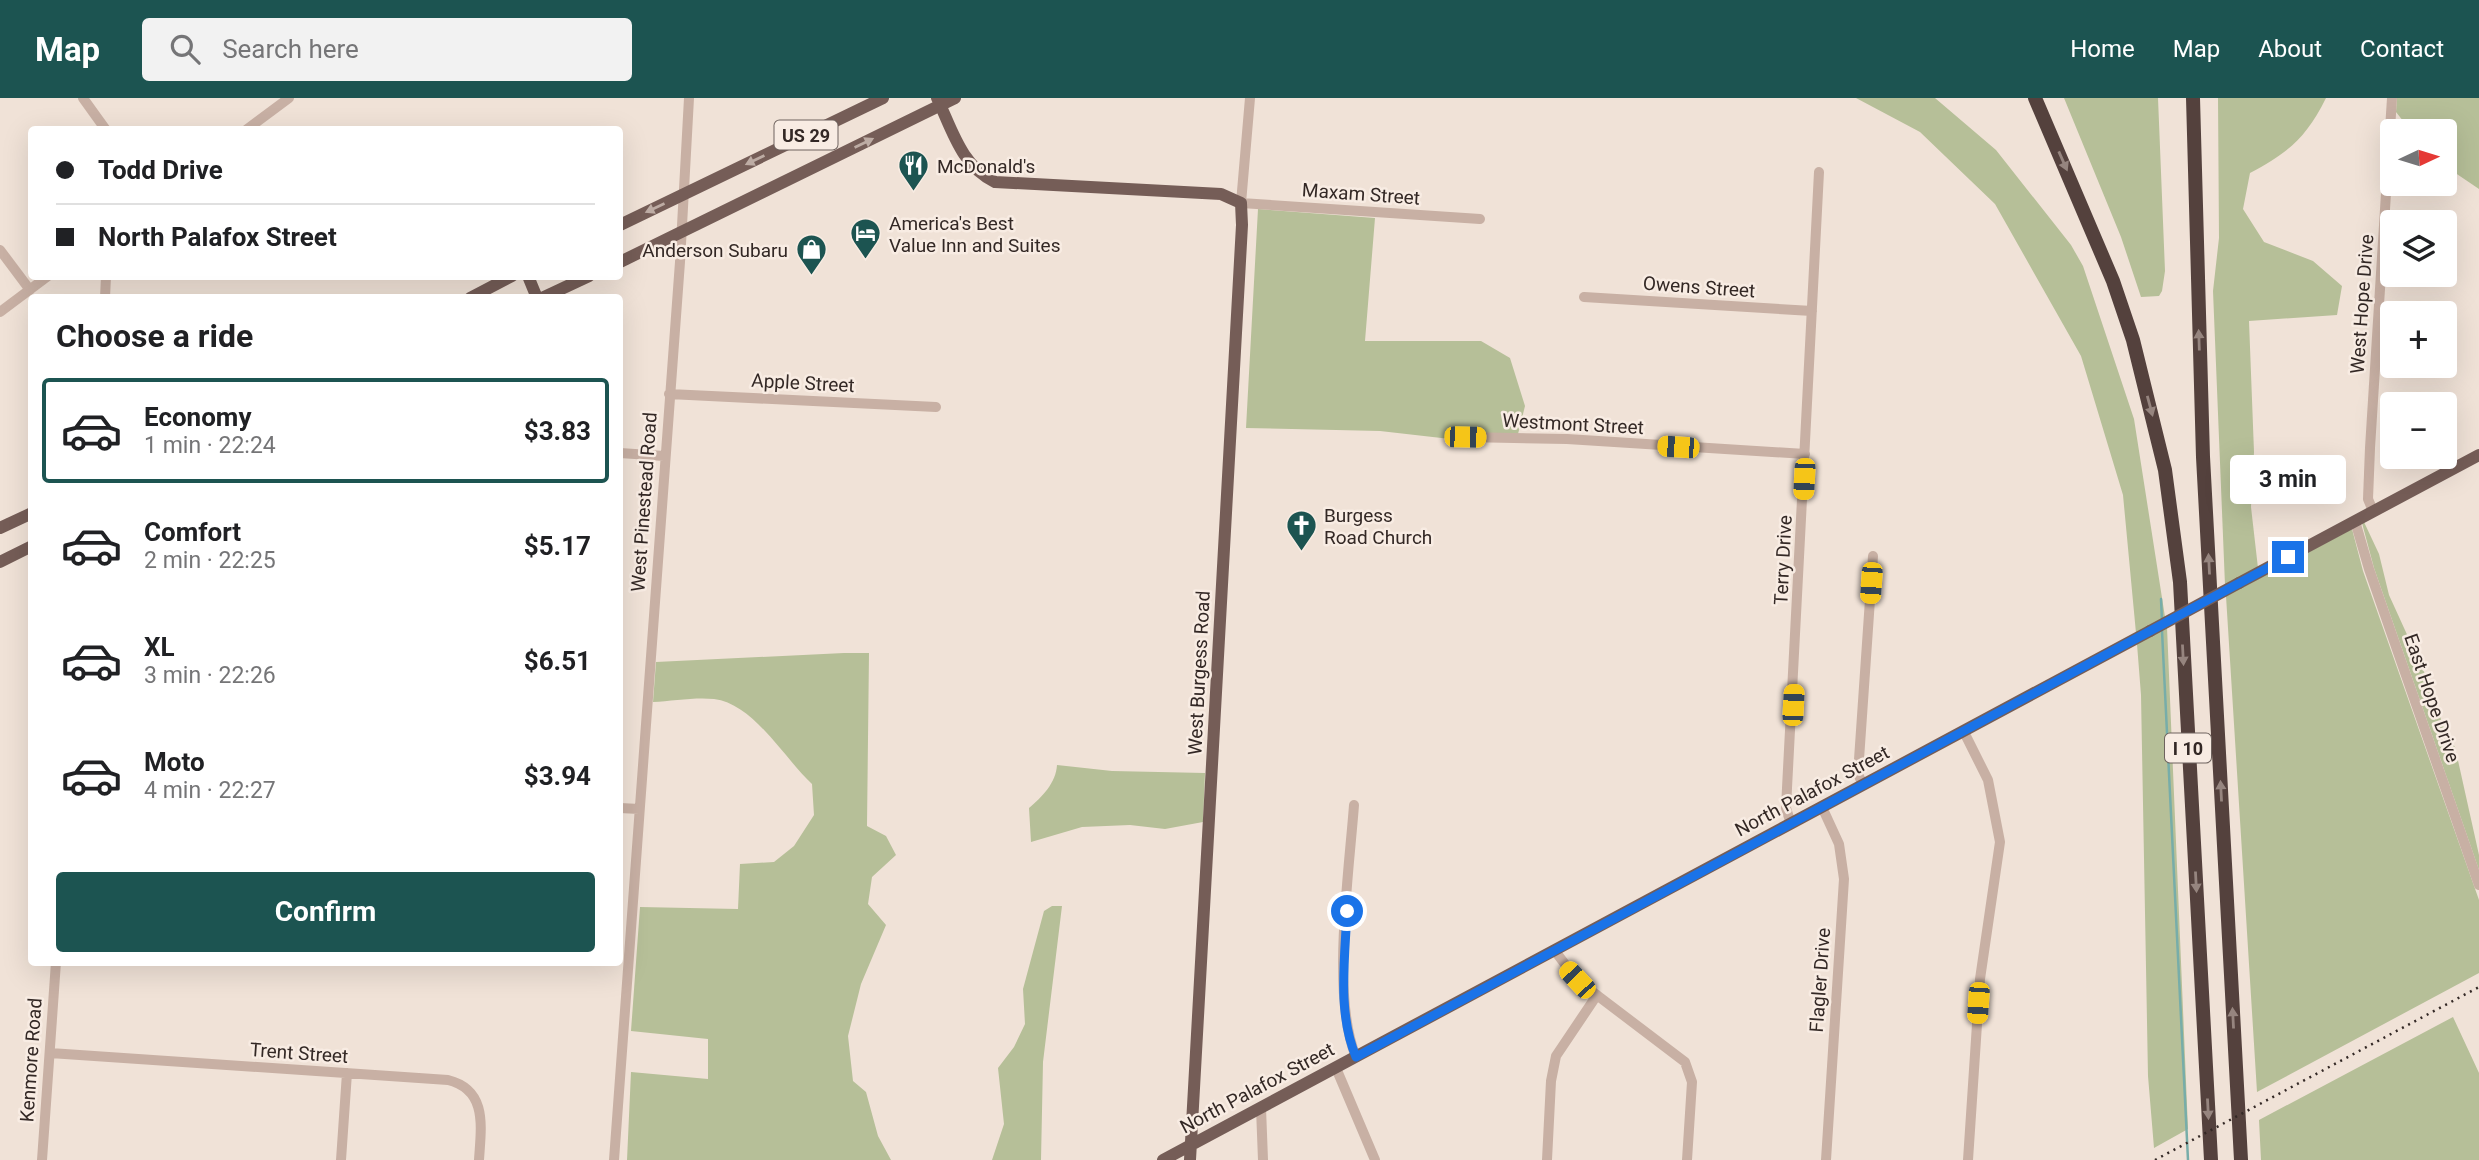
<!DOCTYPE html>
<meta charset="utf-8">
<style>
body{margin:0;font-family:Roboto,sans-serif;background:#f2f2f2;color:#202124;height:100vh;display:flex;flex-direction:column;font-size:26px;white-space:nowrap}
*{box-sizing:border-box;margin:0}
p{font-size:23px;color:#757577}
.icon{flex:none;width:38px;height:38px;fill:none;stroke:currentColor;stroke-width:2;stroke-linecap:round;stroke-linejoin:round}
.map{position:relative;flex:1;overflow:hidden}
.details{position:absolute;left:28px;top:196px;width:595px;height:672px;display:flex;flex-direction:column;background:#fff;border-radius:7px;box-shadow:0 7px 28px #0002}
.details>*{flex:none}
.guide{position:absolute;left:28px;top:28px;width:595px;height:154px;border-radius:7px;box-shadow:0 7px 28px #0002;display:grid;align-content:center;height:154px;padding:0 28px;background:#fff}
.needle{width:46px;rotate:86deg}
.controls{position:absolute;left:2380px;top:21px;display:grid;gap:14px}
.controls a{display:grid;place-items:center;width:77px;height:77px;border-radius:7px;background:#fff;box-shadow:0 7px 28px #0002;font-size:35px}
.end{position:absolute;width:32px;height:32px;margin:-16px;border:9px solid #1a73e8;background:#fff;box-shadow:0 0 0 4px #fff}
.from{border-radius:50%}
.bubble{position:absolute;height:49px;border-radius:7px;background:#fff;box-shadow:0 7px 28px #0002;font-size:23px;font-weight:700;line-height:49px;text-align:center}
.car{position:absolute;width:21px;height:42px;margin:-21px -10px;border-radius:9px;box-shadow:0 0 5px 2px #0007;background:linear-gradient(#f5c518 24%,#345 0 40%,#f5c518 0 76%,#345 0 86%,#f5c518 0)}
.guide b{display:flex;align-items:center;gap:24px;height:66px;font-size:26px}
.guide b+b{border-top:2px solid #e0e0e0}
.guide i{width:18px;height:18px;background:#202124}
ul{padding:0;list-style:none}
li{display:flex;align-items:center;gap:21px;height:105px;margin:0 14px 10px;padding:0 14px;border:4px solid transparent;border-radius:7px}
li div{flex:1}
li b{display:block;font-size:26px}
li em{font-style:normal;font-weight:700}
li.on{border-color:#1c5451}
li>.icon{width:63px;height:63px;stroke-width:1.5}
h2{padding:0 28px;font-size:32px;line-height:84px}
.button{display:flex;gap:14px;margin-top:auto;padding:14px 28px}
.button a{flex:1;height:80px;border-radius:7px;background:#1c5451;color:#fff;font-size:28px;font-weight:700;line-height:80px;text-align:center}
header{display:flex;align-items:center;gap:42px;box-sizing:border-box;height:98px;padding:0 35px;background:#1c5451;color:#fff}
header strong{font-size:33px}
nav{display:flex;gap:38px;margin-inline-start:auto;font-size:24px}
.search{width:490px;height:63px;background:#f2f2f2;display:flex;align-items:center;gap:18px;box-sizing:border-box;padding:0 24px;border-radius:7px;color:#757577;font-size:26px}
.map>svg:first-child{display:block}
</style>
<header>
<strong>Map</strong>
<div class="search"><svg class="icon" aria-label="search" viewBox="0 0 24 24"><circle cx="10" cy="10" r="6"/><path d="M15 15l6 6"/></svg>Search here</div>
<nav><a>Home</a><a>Map</a><a>About</a><a>Contact</a></nav>
</header>
<div class="map">
<svg width="2479" height="1062" viewBox="0 0 2479 1062">
<rect width="100%" height="100%" fill="#f0e2d7"/>
<path fill="#b6bf98" d="M1856,0H1935L1996,52L2071,147L2083,168L2134,321L2165,519L2136,535L2123,397L2081,258L1995,106L1920,34Z
M2064,0H2158L2165,173L2162,193L2159,198L2141,199L2121,139Z
M2218,0H2326C2306,40 2289,54 2250,75L2243,111L2264,144L2313,163L2342,188L2337,217L2249,223L2254,354L2251,409L2258,470L2225,487L2213,193L2219,140Z
M2397,0H2479V91L2445,68V33H2411L2396,14Z
M1258,111L1375,120L1365,243H1481L1510,260L1525,308L1518,336L1460,335L1459,342L1380,333L1246,330Z
M2364,424L2379,456L2389,497L2430,587L2446,637L2455,649L2479,757V772L2374,470L2362,425Z
M2352,431L2363,473L2479,802V875L2257,994L2226,498Z
M2167,529L2188,1031L2154,1050L2148,978L2141,597L2137,546Z
M844,555H869L867,728L886,738L896,757L872,779L868,806L886,827L861,886L848,938L853,983L866,994L878,1038L891,1062H627L631,974L708,981V941L631,933L640,809L738,811L740,766L774,764L794,748L814,717L812,686C783,659 754,606 714,601C695,599 672,603 653,604L656,564Z
M1057,667L1112,673L1205,675L1203,724L1165,731L1130,727L1082,729L1031,744L1029,710C1042,699 1056,685 1057,667Z
M1052,808H1062L1043,964L1041,1062H992L1004,1026L998,970L1014,949L1025,926L1023,891L1044,813Z
M2453,919L2479,975V1062H2261L2259,1022Z"/>
<g fill="none" stroke-linecap="round" stroke-linejoin="round">
<path stroke="#77ada9" stroke-width="2.5" d="M2161,501L2162,523
M2162,533L2188,1062"/>
<path stroke="#c8b0a4" stroke-width="10" d="M83,0L106,32
M1250,0L1241,105L1480,121
M246,32L289,0
M0,152L30,192
M1584,199L1812,213
M105,200L106,178
M0,214L48,178
M669,296L936,309
M1465,339L1567,341L1805,356
M620,355L664,358
M2373,413L2368,401L2370,350L2392,0
M2355,423L2369,471L2479,787
M1964,634L1988,682L2000,744L1980,881L1968,1062
M1863,687L1858,676L1873,458
M1354,707C1349,775 1331,898 1356,959
M1822,709L1839,746L1844,781L1826,1062
M620,710L639,711
M1791,726L1786,710L1787,690L1819,74
M1555,853L1577,882L1685,964L1692,984L1687,1062
M50,955L448,982C488,992 481,1029 479,1062
M1336,970L1375,1062
M1261,1010L1263,1062
M42,1062L56,864
M341,1062L347,975
M614,1062L680,164L689,0
M1547,1062L1551,983L1556,958L1597,897"/>
<path stroke="#755d57" stroke-width="12" d="M937,0C952,31 961,68 995,84L1221,96L1241,105L1242,127L1190,1062
M620,127L883,0
M620,164L955,0
M528,178L537,200
M470,200L512,178
M542,200L589,178
M0,430L32,415
M0,464L32,448
M2239,485L2479,357
M1163,1062L2150,533"/>
<path stroke="#54413d" stroke-width="14" d="M2035,0L2113,183L2133,242L2165,372L2180,484L2211,1062
M2193,0L2203,359L2241,1062"/>
<path stroke="#332825" stroke-width="2.5" stroke-dasharray="2 5" stroke-linecap="butt" d="M2155,1062L2479,889"/>
<path stroke="#755d57" stroke-width="12" d="M2150,533L2239,485"/>
</g>
<defs><path id="oneway-solid" d="M-6-.8H1V-3.2L6.5 0L1 3.2V.8H-6Z" transform="scale(1.75)"/></defs>
<g fill="#bdaca4">
<use href="#oneway-solid" transform="translate(864 45) rotate(-26)"/>
<use href="#oneway-solid" transform="translate(755 62) rotate(154)"/>
<use href="#oneway-solid" transform="translate(655 110) rotate(155)"/>
</g>
<g fill="#96857f">
<use href="#oneway-solid" transform="translate(2063 63) rotate(66)"/>
<use href="#oneway-solid" transform="translate(2199 242) rotate(-92)"/>
<use href="#oneway-solid" transform="translate(2150 308) rotate(75)"/>
<use href="#oneway-solid" transform="translate(2209 466) rotate(-93)"/>
<use href="#oneway-solid" transform="translate(2183 557) rotate(87)"/>
<use href="#oneway-solid" transform="translate(2221 693) rotate(-93)"/>
<use href="#oneway-solid" transform="translate(2196 784) rotate(87)"/>
<use href="#oneway-solid" transform="translate(2233 920) rotate(-93)"/>
<use href="#oneway-solid" transform="translate(2208 1011) rotate(87)"/>
</g>
<g fill="none" stroke-linecap="round" stroke-linejoin="round">
<path stroke="#1a73e8" stroke-width="9" d="M1347,813C1345,861 1337,914 1356,959L2288,459"/>
</g>
<defs>
<symbol id="restaurant-pin" viewBox="-11 -11 22 30"><path d="M0 17L-7.5 6A9.5 9.5 0 1 1 7.5 6Z" fill="#1c5451" stroke="#f8ece3"/><path d="M-5-6h1v4h1v-4h1v4h1v-4h1v5L-1.5 .5V6h-2V.5L-5-1ZM5-6V6H3V1.5H1.5Q1.5-4 5-6Z" fill="#fff"/></symbol>
<symbol id="hotel-pin" viewBox="-11 -11 22 30"><path d="M0 17L-7.5 6A9.5 9.5 0 1 1 7.5 6Z" fill="#1c5451" stroke="#f8ece3"/><path d="M-6-4.5h1.5V1H6V5H4.5V3h-9V5H-6ZM-4 0a1.8 1.8 0 1 1 3.6 0ZM.5 0V-2.5h3Q6-2.5 6 0Z" fill="#fff"/></symbol>
<symbol id="shop-pin" viewBox="-11 -11 22 30"><path d="M0 17L-7.5 6A9.5 9.5 0 1 1 7.5 6Z" fill="#1c5451" stroke="#f8ece3"/><path d="M-5-2.5h2.3a2.7 3.5 0 0 1 5.4 0H5L5.5 6h-11ZM-1.5-2.5h3a1.5 2.3 0 0 0-3 0Z" fill="#fff"/></symbol>
<symbol id="church-pin" viewBox="-11 -11 22 30"><path d="M0 17L-7.5 6A9.5 9.5 0 1 1 7.5 6Z" fill="#1c5451" stroke="#f8ece3"/><path d="M-1.2-6h2.4v3.5h3.3v2.4h-3.3V6h-2.4V-.1h-3.3v-2.4h3.3Z" fill="#fff"/></symbol>
</defs>
<g fill-rule="evenodd">
<use href="#restaurant-pin" x="896" y="50" width="35" height="47"/>
<use href="#hotel-pin" x="848" y="118" width="35" height="47"/>
<use href="#shop-pin" x="794" y="134" width="35" height="47"/>
<use href="#church-pin" x="1284" y="410" width="35" height="47"/>
</g>
<g text-anchor="middle" dominant-baseline="central" stroke-width="5" stroke-linejoin="round" paint-order="stroke">
<g fill="#f8ece3" stroke="#6e635e" stroke-width="2">
<rect x="774.5" y="22.5" width="63" height="29" rx="5"/>
<rect x="2165" y="635.5" width="46" height="29" rx="5"/>
</g>
<g font-size="18" font-weight="bold" fill="#332825">
<text x="806" y="37">US 29</text>
<text x="2188" y="650">I 10</text>
</g>
<g font-size="19" fill="#332825" stroke="#f8ece3" text-anchor="start">
<text x="937" y="68">McDonald's</text>
<text x="889" y="125">America's Best<tspan x="889" dy="22">Value Inn and Suites</tspan></text>
<text x="788" y="152" text-anchor="end">Anderson Subaru</text>
<text x="1324" y="417">Burgess<tspan x="1324" dy="22">Road Church</tspan></text>
</g>
<g font-size="19" fill="#332825" stroke="#f8ece3">
<text transform="translate(1361 96) rotate(4)">Maxam Street</text>
<text transform="translate(1699 189) rotate(4)">Owens Street</text>
<text transform="translate(2362 206) rotate(-86)">West Hope Drive</text>
<text transform="translate(803 285) rotate(3)">Apple Street</text>
<text transform="translate(1573 326) rotate(3)">Westmont Street</text>
<text transform="translate(644 404) rotate(-86)">West Pinestead Road</text>
<text transform="translate(1783 462) rotate(-87)">Terry Drive</text>
<text transform="translate(1199 575) rotate(-87)">West Burgess Road</text>
<text transform="translate(2432 600) rotate(71)">East Hope Drive</text>
<text transform="translate(1812 693) rotate(-28)">North Palafox Street</text>
<text transform="translate(1820 882) rotate(-86)">Flagler Drive</text>
<text transform="translate(299 955) rotate(4)">Trent Street</text>
<text transform="translate(31 962) rotate(-86)">Kenmore Road</text>
<text transform="translate(1257 990) rotate(-28)">North Palafox Street</text>
</g>
</g>
</svg>
<div class="controls">
<a><svg class="needle" viewBox="-14 -14 28 28"><path d="M0-13l5 13h-10z" fill="#e53935"/><path d="M0 13l5-13h-10z" fill="#757577"/></svg></a>
<a><svg class="icon" aria-label="layers" viewBox="0 0 24 24"><path d="M12 4l9 5-9 5-9-5zM3 14l9 5 9-5"/></svg></a>
<a>+</a>
<a>−</a>
</div>
<i class="end from" style="left:1347px;top:813px"></i>
<i class="end" style="left:2288px;top:459px"></i>
<div class="bubble" style="left:2230px;top:357px;width:116px">3 min</div>
<i class="car" style="left:1465px;top:339px;rotate:91deg"></i>
<i class="car" style="left:1678px;top:349px;rotate:274deg"></i>
<i class="car" style="left:1804px;top:381px;rotate:183deg"></i>
<i class="car" style="left:1871px;top:485px;rotate:184deg"></i>
<i class="car" style="left:1793px;top:607px;rotate:3deg"></i>
<i class="car" style="left:1577px;top:882px;rotate:317deg"></i>
<i class="car" style="left:1978px;top:905px;rotate:184deg"></i>
<div class="guide">
<b><i class="from"></i>Todd Drive</b>
<b><i></i>North Palafox Street</b>
</div>
<section class="details">
<h2>Choose a ride</h2>
<ul>
<li class="on"><svg class="icon" aria-label="car" viewBox="0 0 24 24"><path d="M5 17H2v-5l4-1 3-4h7l3 4 3 1v5h-3M9 17h6M6 11h13"/><circle cx="7" cy="17" r="2"/><circle cx="17" cy="17" r="2"/></svg><div><b>Economy</b><p>1 min · 22:24</p></div><em>$3.83</em></li>
<li><svg class="icon" aria-label="car" viewBox="0 0 24 24"><path d="M5 17H2v-5l4-1 3-4h7l3 4 3 1v5h-3M9 17h6M6 11h13"/><circle cx="7" cy="17" r="2"/><circle cx="17" cy="17" r="2"/></svg><div><b>Comfort</b><p>2 min · 22:25</p></div><em>$5.17</em></li>
<li><svg class="icon" aria-label="car" viewBox="0 0 24 24"><path d="M5 17H2v-5l4-1 3-4h7l3 4 3 1v5h-3M9 17h6M6 11h13"/><circle cx="7" cy="17" r="2"/><circle cx="17" cy="17" r="2"/></svg><div><b>XL</b><p>3 min · 22:26</p></div><em>$6.51</em></li>
<li><svg class="icon" aria-label="car" viewBox="0 0 24 24"><path d="M5 17H2v-5l4-1 3-4h7l3 4 3 1v5h-3M9 17h6M6 11h13"/><circle cx="7" cy="17" r="2"/><circle cx="17" cy="17" r="2"/></svg><div><b>Moto</b><p>4 min · 22:27</p></div><em>$3.94</em></li>
</ul>
<div class="button"><a>Confirm</a></div>
</section>
</div>
